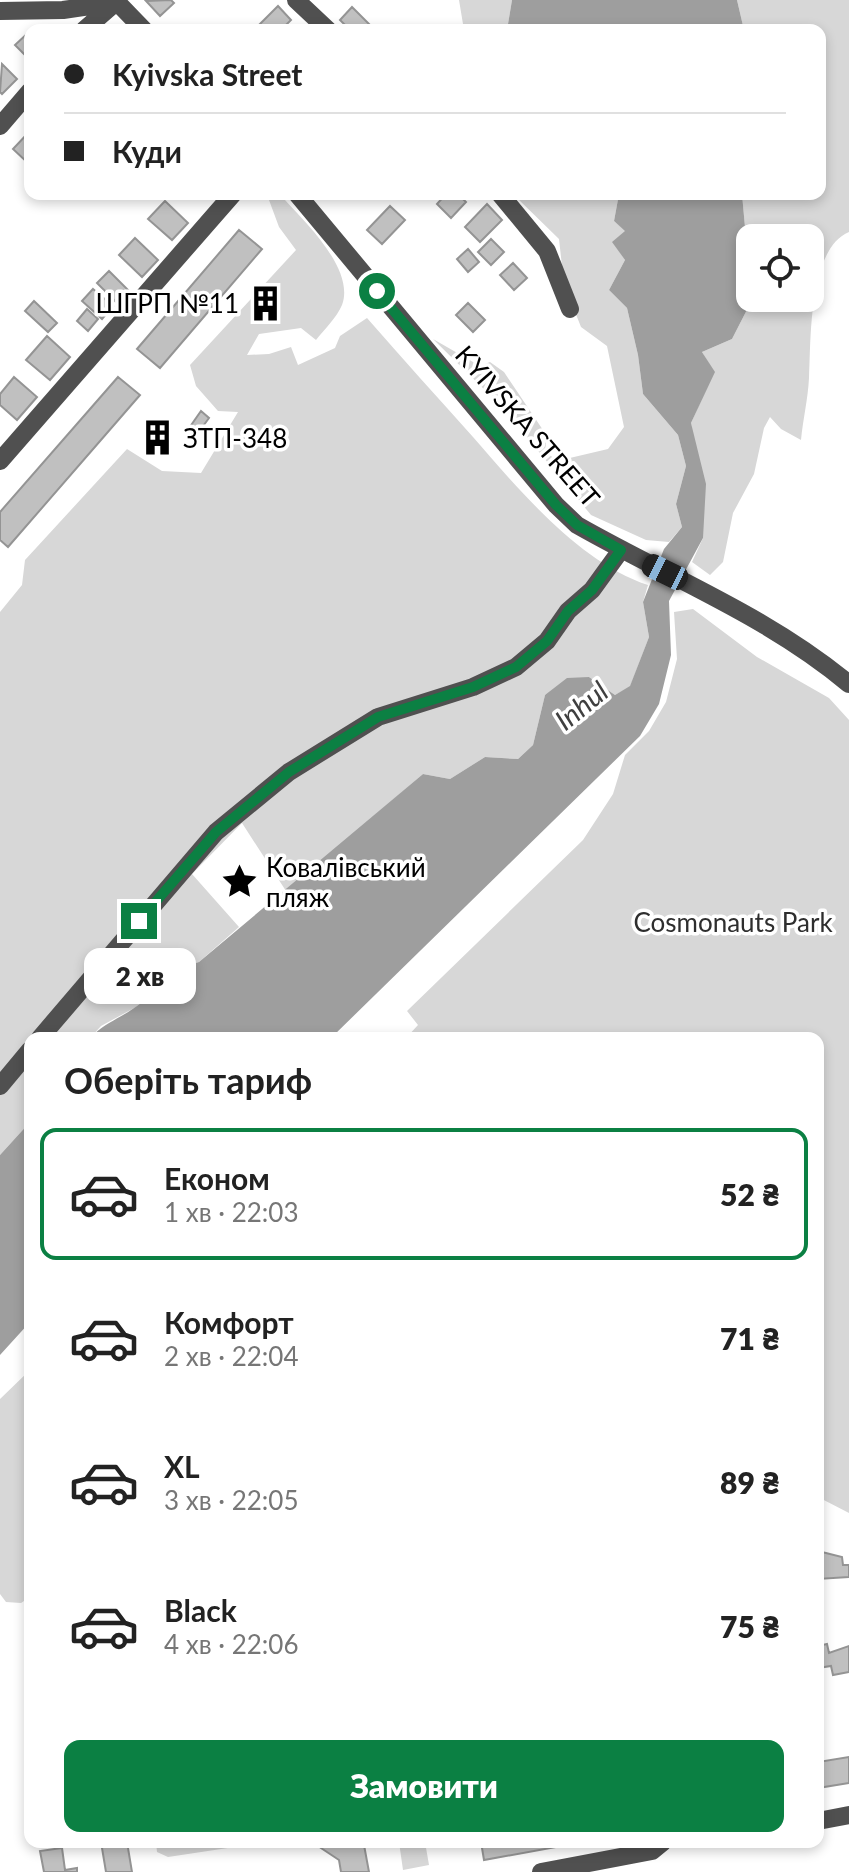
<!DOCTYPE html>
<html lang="uk">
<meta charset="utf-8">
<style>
body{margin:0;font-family:Lato,sans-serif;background:#f6f6f6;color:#222;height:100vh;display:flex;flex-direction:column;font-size:30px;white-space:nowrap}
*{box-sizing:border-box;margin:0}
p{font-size:26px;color:#767676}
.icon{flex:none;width:44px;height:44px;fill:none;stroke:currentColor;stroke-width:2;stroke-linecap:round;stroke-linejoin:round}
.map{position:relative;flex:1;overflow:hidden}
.side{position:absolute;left:24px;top:1032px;width:800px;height:816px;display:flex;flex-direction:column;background:#fff;border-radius:16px;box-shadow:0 4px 12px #0003}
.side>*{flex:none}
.top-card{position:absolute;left:24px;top:24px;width:802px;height:176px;border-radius:16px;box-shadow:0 4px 12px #0003;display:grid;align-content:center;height:176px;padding:0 40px;background:#fff}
.tools{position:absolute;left:736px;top:224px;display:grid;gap:16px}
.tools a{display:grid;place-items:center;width:88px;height:88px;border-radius:16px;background:#fff;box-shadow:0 4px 12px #0003;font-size:40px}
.end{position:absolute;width:36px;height:36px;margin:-18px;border:10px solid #0b8043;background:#fff;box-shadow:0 0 0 4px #fff}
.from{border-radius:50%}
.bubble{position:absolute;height:56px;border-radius:16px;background:#fff;box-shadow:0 4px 12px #0003;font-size:26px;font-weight:800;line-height:56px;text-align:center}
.car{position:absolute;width:24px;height:48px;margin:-24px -12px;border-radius:10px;box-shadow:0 0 6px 2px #0007;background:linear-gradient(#222 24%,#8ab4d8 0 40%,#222 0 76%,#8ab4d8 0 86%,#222 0)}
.top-card b{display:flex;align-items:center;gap:28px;height:76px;font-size:30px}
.top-card b+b{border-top:2px solid #e0e0e0}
.top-card i{width:20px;height:20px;background:#222}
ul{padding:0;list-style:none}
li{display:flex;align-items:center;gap:24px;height:132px;margin:0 16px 12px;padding:0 24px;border:4px solid transparent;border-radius:16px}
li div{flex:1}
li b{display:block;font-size:30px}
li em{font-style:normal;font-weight:800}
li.active{border-color:#0b8043}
li>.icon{width:72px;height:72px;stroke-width:1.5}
h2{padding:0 40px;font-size:36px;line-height:96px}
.cta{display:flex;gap:16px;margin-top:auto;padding:16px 40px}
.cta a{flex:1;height:92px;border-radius:16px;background:#0b8043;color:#fff;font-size:32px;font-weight:800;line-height:92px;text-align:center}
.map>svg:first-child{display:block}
</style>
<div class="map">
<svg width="849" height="1872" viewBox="0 0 849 1872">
<rect width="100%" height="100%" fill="#fff"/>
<path fill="#d7d7d7" d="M459,0H512L507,30H464Z
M737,0H849V232C808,249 811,341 809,378C808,399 803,419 801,440L781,429L770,417L764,428L754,474L733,513L723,562L710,575L692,562L703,538L691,423L714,372L702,352L732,339L753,298H810V238H752L745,227L742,194H820V30H744Z
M517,194H619L614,221L626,231L613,242L625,260L609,290L627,308L638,355L643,394L678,435L686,466L676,504L682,527L669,542L646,540L591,515L501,406L433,339L480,366L490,362L504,372L547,436L545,451L557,461L608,449L624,427L607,346L581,327L564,284L559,239L517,198Z
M269,200H285C307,224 355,270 342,305C337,317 324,330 316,340L301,328L259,334L247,355L269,354L291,347L298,365L335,348L340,336L367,318C402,358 438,398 473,437C519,490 580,563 648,585L643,602L649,637L630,687L615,695L589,677L545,695L533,745L518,759L485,757L450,779L423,774L286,891L242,823L192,874L239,927L199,962L183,967L136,1007L101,1026L90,1038H30V1122L0,1155V612L22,585L25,560L127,449L162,471L201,473L238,412L218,411L196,386L190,365L296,250L279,227Z
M693,609L757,657L829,698L849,720V1513L818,1497V1038H406L418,1025L407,1011L583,840L613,794L625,755L649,731L666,702L677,659L674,612Z
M30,1370V1597L21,1603L6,1602L0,1594V1399Z
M156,1842H267L168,1857L157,1852Z
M399,1842H425L429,1865L403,1870Z"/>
<path fill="#9e9e9e" d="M512,0H737L744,30H507Z
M619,194H742L745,227L752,238L750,298H753L732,339L702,352L715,372L691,423L706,484L703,538L669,601L671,655L659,704L640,736L331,1038H90C104,1023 121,1018 137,1006C159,991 173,969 199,962L423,774L450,779L485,757L518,759L533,745L545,695L567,678L589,677L615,695L630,686L649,637L643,602L664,549L682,527L676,504L686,466L678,435L643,394L638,355L627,308L609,290L625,260L612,242L625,231L614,221Z
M30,1122V1322L0,1355V1155Z"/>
<path fill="#c0c0c0" stroke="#949494" stroke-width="2" d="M171,0L174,3L160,16L146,1Z
M278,6L291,20L281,30H267L260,24Z
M352,7L369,24L363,30H350L340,20Z
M30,31V60L15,45Z
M2,64L17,79L2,94L0,92Z
M29,132L30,134V165L13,149Z
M446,194H458L466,202L451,218L437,204Z
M165,201L188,223L172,240L148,219Z
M487,204L502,220L480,242L465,227Z
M390,206L405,220L382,244L367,230Z
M239,230L262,249L160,368L137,349Z
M135,238L158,260L142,277L119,255Z
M491,239L504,252L491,265L478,252Z
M468,249L479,262L468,272L457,259Z
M513,263L527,278L514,290L500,275Z
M109,271L129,291L117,303L97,283Z
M93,289L113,306L102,319L82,301Z
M34,301L57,323L48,332L25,311Z
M468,303L485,320L473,332L456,315Z
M87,309L98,319L88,331L77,321Z
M47,336L70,357L50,380L26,360Z
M14,377L37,397L17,420L0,405V394Z
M118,377L140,395L8,547L0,540V512Z
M201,411L209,418L195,437L187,431Z
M159,426L169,436L155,450L145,441Z
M818,1551L842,1557L843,1565H849V1577L818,1579Z
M827,1644L829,1653L849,1646V1672L833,1675L831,1666L818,1668V1646Z
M849,1757V1783L818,1788V1762Z
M101,1842H127L132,1872H106Z
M312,1842H359L364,1845L369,1872H341L339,1860Z
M481,1842H566L567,1845L484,1860Z
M62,1848L65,1870L77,1868V1872H44L40,1851Z"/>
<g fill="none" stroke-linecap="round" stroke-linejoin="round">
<path stroke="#505050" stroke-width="18" d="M115,0L144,30
M296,0L328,30
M0,11L63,10L117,2
M84,30L115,3
M0,126L30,91
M297,194L556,505L577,525C668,577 768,616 849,684
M500,194L547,251L570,309
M0,461L233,194
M40,1038L216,832L289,772L378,717L473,687L516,667L547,641L568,611L592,590L621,550
M0,1086L30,1050
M818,1821L849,1815
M541,1872L652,1851L663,1842"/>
</g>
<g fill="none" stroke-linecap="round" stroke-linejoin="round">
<path stroke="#0b8043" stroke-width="10" d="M139,921L216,832L289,772L378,717L473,687L516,667L547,641L568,611L592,590L621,550L577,525L556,505L377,291"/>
</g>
<defs>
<symbol id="building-bare" viewBox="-9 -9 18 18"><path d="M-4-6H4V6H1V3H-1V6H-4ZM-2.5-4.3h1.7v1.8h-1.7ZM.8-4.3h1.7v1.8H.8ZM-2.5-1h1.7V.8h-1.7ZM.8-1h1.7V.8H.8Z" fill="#000" stroke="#fff" stroke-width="2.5" paint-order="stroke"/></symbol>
<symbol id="sight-bare" viewBox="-9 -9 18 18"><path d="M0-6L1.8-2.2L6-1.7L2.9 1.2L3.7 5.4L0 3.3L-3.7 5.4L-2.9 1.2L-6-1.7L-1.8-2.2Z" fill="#000" stroke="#fff" stroke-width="2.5" paint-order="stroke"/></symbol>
</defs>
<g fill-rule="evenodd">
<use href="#building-bare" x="240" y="278" width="51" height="51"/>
<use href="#building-bare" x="132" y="412" width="51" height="51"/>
<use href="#sight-bare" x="214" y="856" width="51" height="51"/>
</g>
<g text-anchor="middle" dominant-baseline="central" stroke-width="7" stroke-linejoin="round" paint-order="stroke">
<g font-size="26" fill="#000" stroke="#fff" text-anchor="start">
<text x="239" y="303" text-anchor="end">ШГРП №11</text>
<text x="183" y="438">ЗТП-348</text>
<text x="266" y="867">Ковалівський<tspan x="266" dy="30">пляж</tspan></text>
</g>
<g font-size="26" fill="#000" stroke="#fff">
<text transform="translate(528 426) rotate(49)">KYIVSKA STREET</text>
</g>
<g font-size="26" fill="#2e2e2e" stroke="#fff">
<text x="733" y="922">Cosmonauts Park</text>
</g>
<g font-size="28" font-style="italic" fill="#3f3f3f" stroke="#fff">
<text transform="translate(581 705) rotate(-39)">Inhul</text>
</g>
</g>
</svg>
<div class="tools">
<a><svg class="icon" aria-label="locate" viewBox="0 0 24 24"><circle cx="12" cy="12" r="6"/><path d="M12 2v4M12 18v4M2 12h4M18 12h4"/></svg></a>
</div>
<i class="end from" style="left:377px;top:291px"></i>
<i class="end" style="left:139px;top:921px"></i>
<div class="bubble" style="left:84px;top:948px;width:112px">2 хв</div>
<i class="car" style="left:665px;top:572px;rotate:296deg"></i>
<div class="top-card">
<b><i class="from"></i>Kyivska Street</b>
<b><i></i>Куди</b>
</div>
<section class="side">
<h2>Оберіть тариф</h2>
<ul>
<li class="active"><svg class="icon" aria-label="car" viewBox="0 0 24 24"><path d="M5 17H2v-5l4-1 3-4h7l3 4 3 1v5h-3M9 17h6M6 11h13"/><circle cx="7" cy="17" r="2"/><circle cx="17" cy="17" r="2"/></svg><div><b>Економ</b><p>1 хв · 22:03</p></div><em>52 ₴</em></li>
<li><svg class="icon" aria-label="car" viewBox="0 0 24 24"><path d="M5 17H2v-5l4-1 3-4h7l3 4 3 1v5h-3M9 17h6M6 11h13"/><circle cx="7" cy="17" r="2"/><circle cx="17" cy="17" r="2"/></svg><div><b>Комфорт</b><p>2 хв · 22:04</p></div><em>71 ₴</em></li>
<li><svg class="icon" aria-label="car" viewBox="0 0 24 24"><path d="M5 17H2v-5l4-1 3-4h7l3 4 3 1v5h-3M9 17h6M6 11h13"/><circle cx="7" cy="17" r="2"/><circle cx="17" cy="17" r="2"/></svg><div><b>XL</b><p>3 хв · 22:05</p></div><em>89 ₴</em></li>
<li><svg class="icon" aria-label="car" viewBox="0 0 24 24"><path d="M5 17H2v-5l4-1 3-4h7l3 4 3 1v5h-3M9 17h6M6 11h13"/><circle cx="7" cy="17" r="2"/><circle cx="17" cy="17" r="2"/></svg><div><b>Black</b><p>4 хв · 22:06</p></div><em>75 ₴</em></li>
</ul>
<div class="cta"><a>Замовити</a></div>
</section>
</div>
